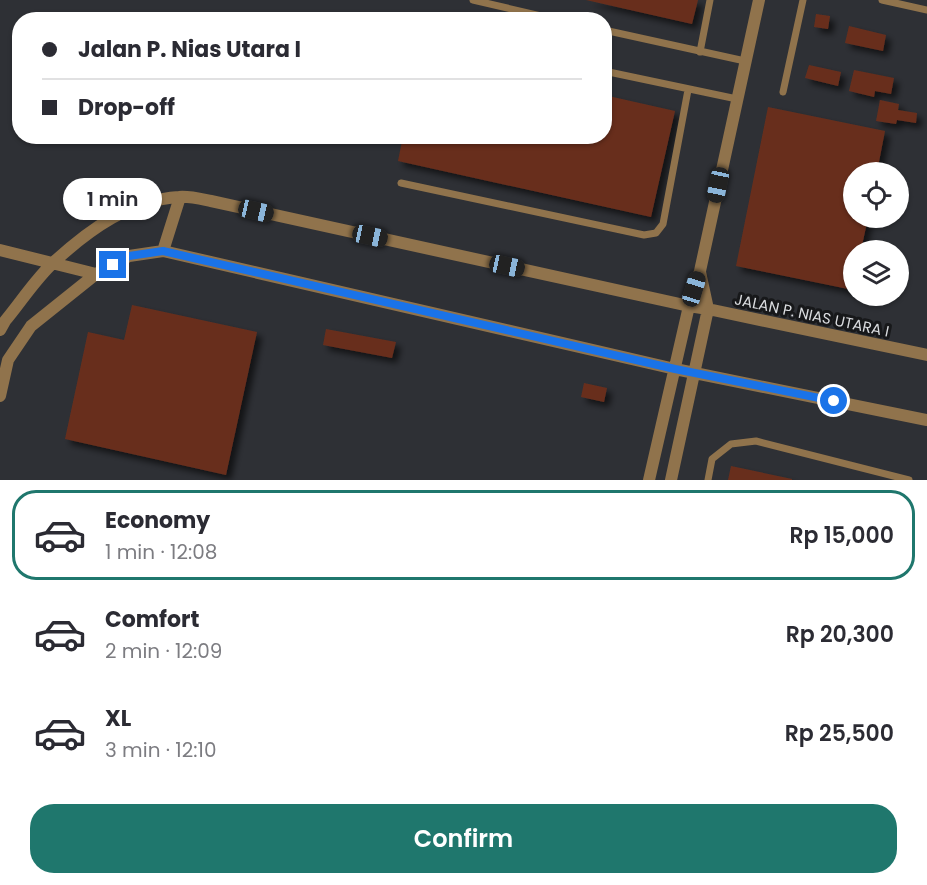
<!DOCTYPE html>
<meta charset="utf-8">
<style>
body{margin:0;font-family:Poppins,sans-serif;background:#f2f2f3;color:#2b2b33;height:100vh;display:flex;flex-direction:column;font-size:22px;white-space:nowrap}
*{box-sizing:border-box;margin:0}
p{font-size:20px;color:#7c7c81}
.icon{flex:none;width:33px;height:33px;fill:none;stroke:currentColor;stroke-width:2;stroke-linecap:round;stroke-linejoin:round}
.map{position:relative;height:480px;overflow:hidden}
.sheet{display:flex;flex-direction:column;background:#fff;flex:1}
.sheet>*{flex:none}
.top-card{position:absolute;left:12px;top:12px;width:600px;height:132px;border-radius:24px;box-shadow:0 2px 4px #0004;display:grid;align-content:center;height:132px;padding:0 30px;background:#fff}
.buttons{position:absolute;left:843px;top:162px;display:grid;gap:12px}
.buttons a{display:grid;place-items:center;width:66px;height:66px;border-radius:50%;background:#fff;box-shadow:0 2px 4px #0004;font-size:30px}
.end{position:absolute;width:27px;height:27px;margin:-14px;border:8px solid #1a73e8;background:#fff;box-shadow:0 0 0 3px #fff}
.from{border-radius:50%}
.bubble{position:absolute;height:42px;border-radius:21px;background:#fff;box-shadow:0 2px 4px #0004;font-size:20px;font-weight:600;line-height:42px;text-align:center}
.car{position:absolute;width:18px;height:36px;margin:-18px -9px;border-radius:8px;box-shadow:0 0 4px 2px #0007;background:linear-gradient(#222 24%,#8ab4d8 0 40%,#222 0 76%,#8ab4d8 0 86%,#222 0)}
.top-card b{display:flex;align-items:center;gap:21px;height:57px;font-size:22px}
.top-card b+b{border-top:2px solid #e1e1e2}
.top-card i{width:15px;height:15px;background:#2b2b33}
ul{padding:10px 0 0;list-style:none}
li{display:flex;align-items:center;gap:18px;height:90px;margin:0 12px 9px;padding:0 18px;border:3px solid transparent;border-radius:24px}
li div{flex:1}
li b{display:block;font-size:22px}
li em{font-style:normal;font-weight:600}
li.selected{border-color:#1f776d}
li>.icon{width:54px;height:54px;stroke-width:1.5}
.cta{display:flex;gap:12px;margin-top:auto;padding:12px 30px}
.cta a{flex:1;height:69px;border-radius:24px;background:#1f776d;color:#fff;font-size:24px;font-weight:600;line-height:69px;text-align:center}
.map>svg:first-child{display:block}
</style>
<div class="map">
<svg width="927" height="480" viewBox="0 0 927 480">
<defs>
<filter id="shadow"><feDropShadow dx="5" dy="5" stdDeviation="3" flood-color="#0009"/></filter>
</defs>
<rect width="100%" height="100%" fill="#2e3035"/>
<path fill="#682f1d" filter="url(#shadow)" d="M586,0H698L692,24Z
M816,14L830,16L828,29L814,27Z
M849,26L886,35L883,51L845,43Z
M809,65L841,72L838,86L805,78Z
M854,70L894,78L891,94L875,91L874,97L849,91Z
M604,95L675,111L651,217L398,161L403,136H604Z
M880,100L899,104L898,110L917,113L916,123L897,120L896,124L876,121Z
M768,107L885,131L877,172H854V218H868L861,250H854L853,290L736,266Z
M132,305L257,332L226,475L65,439L88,332L124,340Z
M326,329L396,342L392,358L323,345Z
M584,383L607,388L604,402L581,397Z
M731,466L792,479V480H728Z"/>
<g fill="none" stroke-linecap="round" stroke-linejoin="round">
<path stroke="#90734c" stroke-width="7" d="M473,0L558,20
M882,0L927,10
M604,30L745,61
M700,52L710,0
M604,71L737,99
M783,92L803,0
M401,183L644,235L656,233L663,224L688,90
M708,480L712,459L731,444L756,441L909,480"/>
<path stroke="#90734c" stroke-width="12" d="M0,250L96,274
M163,251L180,197
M0,330L5,321C21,302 36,278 55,261C90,229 130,200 179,197C189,196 201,199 211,201L689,306L708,309L927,355
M0,396L8,360L31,326L96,274L129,256L163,251L675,369L927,420
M649,480L689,306L700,271L759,0
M671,480L708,309L700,272"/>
</g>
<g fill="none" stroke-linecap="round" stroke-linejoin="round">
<path stroke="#1a73e8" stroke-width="8" d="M113,265L129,256L163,251L675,369L834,401"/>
</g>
<g text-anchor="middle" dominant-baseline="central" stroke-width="6" stroke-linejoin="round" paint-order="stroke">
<g font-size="15" fill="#dadcdf" stroke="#17181a">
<text transform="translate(812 315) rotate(12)">JALAN P. NIAS UTARA I</text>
</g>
</g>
</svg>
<div class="buttons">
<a><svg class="icon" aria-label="locate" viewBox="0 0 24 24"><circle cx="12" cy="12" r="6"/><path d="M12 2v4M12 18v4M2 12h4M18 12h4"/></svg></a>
<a><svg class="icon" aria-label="layers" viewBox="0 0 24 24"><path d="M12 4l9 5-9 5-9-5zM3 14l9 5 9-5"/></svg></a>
</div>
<i class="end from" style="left:834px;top:401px"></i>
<i class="end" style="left:113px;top:265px"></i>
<div class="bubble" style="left:63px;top:178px;width:99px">1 min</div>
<i class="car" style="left:718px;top:185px;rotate:192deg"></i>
<i class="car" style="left:256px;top:211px;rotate:103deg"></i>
<i class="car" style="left:370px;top:236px;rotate:102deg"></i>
<i class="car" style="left:507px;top:266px;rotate:102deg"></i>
<i class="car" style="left:694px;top:289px;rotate:17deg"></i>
<div class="top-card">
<b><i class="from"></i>Jalan P. Nias Utara I</b>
<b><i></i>Drop-off</b>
</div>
</div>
<section class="sheet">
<ul>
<li class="selected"><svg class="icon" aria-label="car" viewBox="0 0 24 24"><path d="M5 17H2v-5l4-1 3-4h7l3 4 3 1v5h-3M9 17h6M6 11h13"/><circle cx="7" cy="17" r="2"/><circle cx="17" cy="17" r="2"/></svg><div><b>Economy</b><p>1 min · 12:08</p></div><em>Rp 15,000</em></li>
<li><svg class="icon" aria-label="car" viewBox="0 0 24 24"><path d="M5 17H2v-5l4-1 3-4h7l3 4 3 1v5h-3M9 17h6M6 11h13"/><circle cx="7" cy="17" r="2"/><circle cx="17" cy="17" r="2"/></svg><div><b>Comfort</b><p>2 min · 12:09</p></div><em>Rp 20,300</em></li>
<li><svg class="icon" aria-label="car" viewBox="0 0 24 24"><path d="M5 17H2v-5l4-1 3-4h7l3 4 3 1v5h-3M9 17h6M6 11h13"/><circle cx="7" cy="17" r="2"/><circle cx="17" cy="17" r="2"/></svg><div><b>XL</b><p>3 min · 12:10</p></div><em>Rp 25,500</em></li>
</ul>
<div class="cta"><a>Confirm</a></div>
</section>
